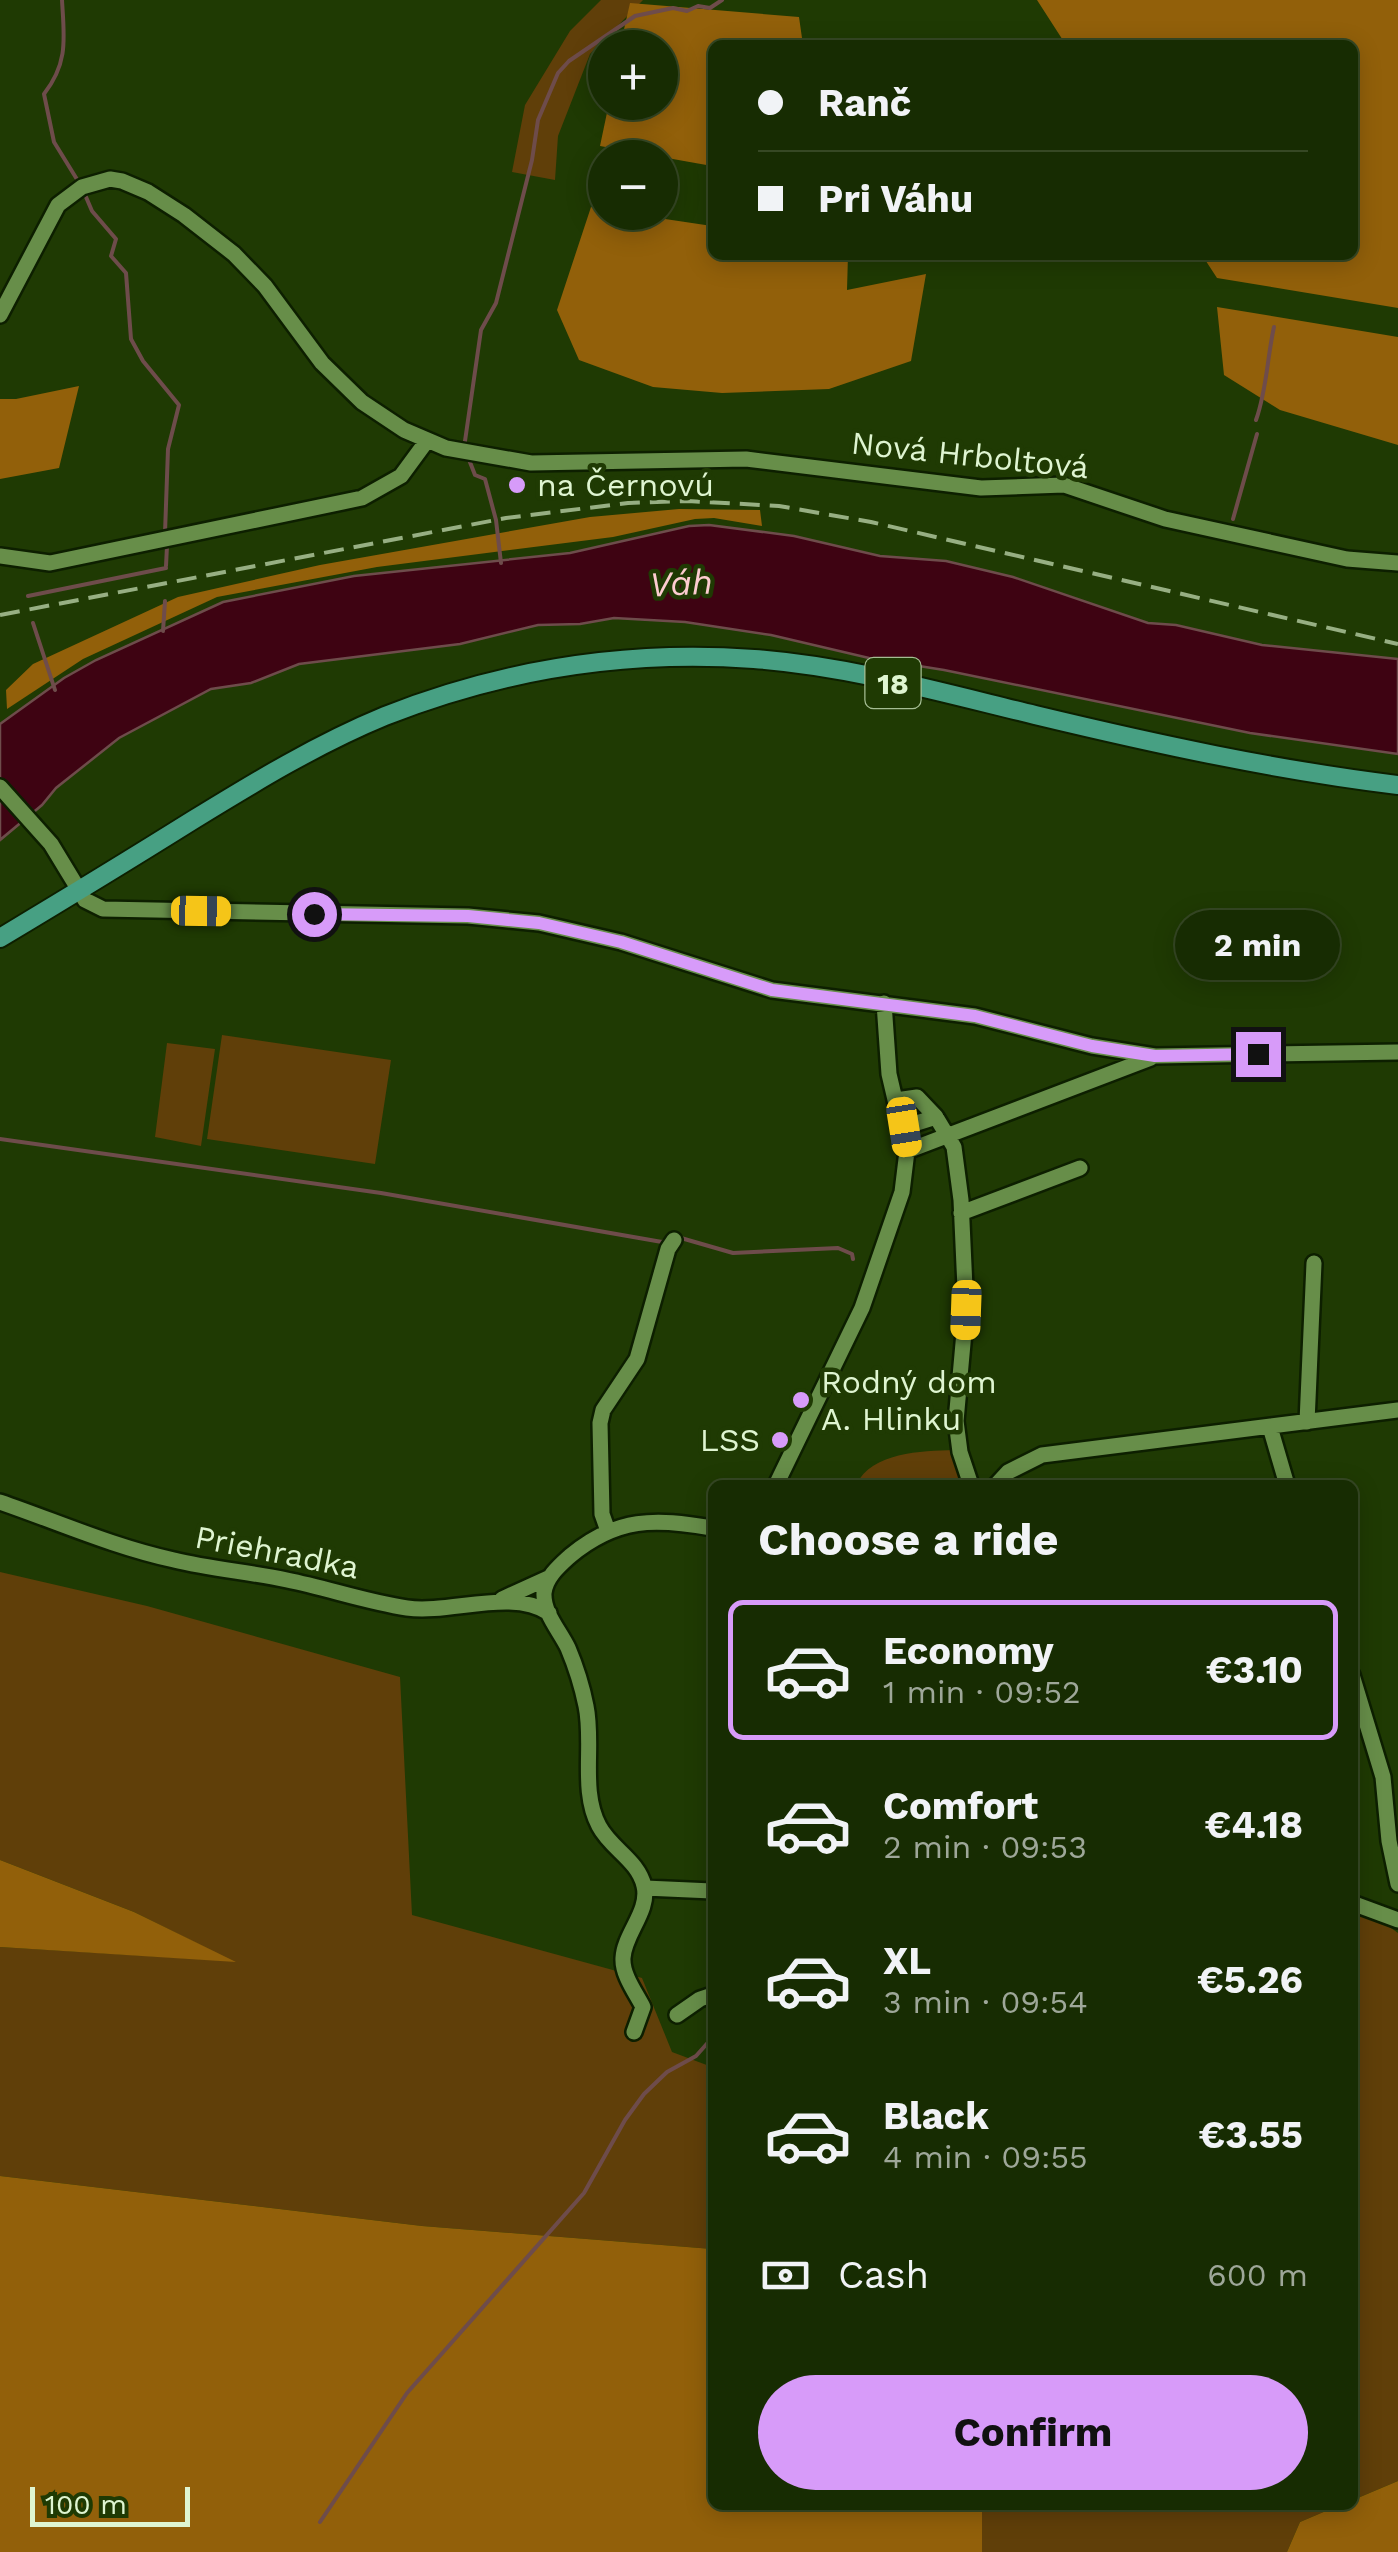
<!DOCTYPE html>
<meta charset="utf-8">
<style>
body{margin:0;font-family:"Work Sans",sans-serif;background:#20340c;color:#f1f3f6;height:100vh;display:flex;flex-direction:column;font-size:38px;white-space:nowrap}
*{box-sizing:border-box;margin:0}
p{font-size:32px;color:#9ea799}
.icon{flex:none;width:55px;height:55px;fill:none;stroke:currentColor;stroke-width:2;stroke-linecap:round;stroke-linejoin:round}
.map{position:relative;flex:1;overflow:hidden}
.side{position:absolute;left:708px;top:1480px;width:650px;height:1030px;display:flex;flex-direction:column;background:#172c02;border-radius:15px;box-shadow:0 5px 25px #0003,0 0 0 2px #364824}
.side>*{flex:none}
.guide{position:absolute;left:708px;top:40px;width:650px;height:220px;border-radius:15px;box-shadow:0 5px 25px #0003,0 0 0 2px #364824;display:grid;align-content:center;height:220px;padding:0 50px;background:#172c02}
.fabs{position:absolute;left:588px;top:30px;display:grid;gap:20px}
.fabs a{display:grid;place-items:center;width:90px;height:90px;border-radius:50%;background:#172c02;box-shadow:0 5px 25px #0003,0 0 0 2px #364824;font-size:50px}
.scale{position:absolute;left:30px;bottom:25px;width:160px;box-sizing:border-box;padding-left:10px;border:5px solid #dff5d1;border-top:0;font-size:28px;line-height:35px;white-space:nowrap;color:#dff5d1;-webkit-text-stroke:8px #1f3a03;paint-order:stroke}
.end{position:absolute;width:45px;height:45px;margin:-22px;border:12px solid #d79bf9;background:#111;box-shadow:0 0 0 5px #111}
.from{border-radius:50%}
.bubble{position:absolute;height:70px;border-radius:35px;background:#172c02;box-shadow:0 5px 25px #0003,0 0 0 2px #364824;font-size:32px;font-weight:700;line-height:70px;text-align:center}
.car{position:absolute;width:30px;height:60px;margin:-30px -15px;border-radius:12px;box-shadow:0 0 8px 2px #0007;background:linear-gradient(#f5c518 24%,#345 0 40%,#f5c518 0 76%,#345 0 86%,#f5c518 0)}
.guide b{display:flex;align-items:center;gap:35px;height:95px;font-size:38px}
.guide b+b{border-top:2px solid #364824}
.guide i{width:25px;height:25px;background:#f1f3f6}
ul{padding:0;list-style:none}
li{display:flex;align-items:center;gap:30px;height:140px;margin:0 20px 15px;padding:0 30px;border:5px solid transparent;border-radius:15px}
li div{flex:1}
li b{display:block;font-size:38px}
li em{font-style:normal;font-weight:700}
li.active{border-color:#d79bf9}
li>.icon{width:90px;height:90px;stroke-width:1.5}
h2{padding:0 50px;font-size:45px;line-height:120px}
.pay{display:flex;align-items:center;gap:25px;height:110px;padding:0 50px;font-size:38px}
.pay p{margin-inline-start:auto}
.cta{display:flex;gap:20px;margin-top:auto;padding:20px 50px}
.cta a{flex:1;height:115px;border-radius:60px;background:#d79bf9;color:#111;font-size:40px;font-weight:700;line-height:115px;text-align:center}
.map>svg:first-child{display:block}
</style>
<div class="map">
<svg width="1398" height="2552" viewBox="0 0 1398 2552">
<rect width="100%" height="100%" fill="#1f3a03"/>
<path fill="#603f09" d="M601,0H643L590,54L558,136L555,180L512,172L525,105L570,31Z
M222,1035L391,1060L375,1164L207,1139Z
M167,1043L215,1049L201,1146L155,1137Z
M954,1450L966,1485H856C872,1452 921,1451 954,1450Z
M0,1572L147,1606L400,1677L412,1915L642,1978L672,2052L712,2067V2249L422,2226L0,2176V1947L232,1961L134,1912L0,1860Z
M1352,1900L1398,1933V2481L1353,2500Z
M982,2505H1340L1300,2522L1287,2552H982Z"/>
<path fill="#92600a" d="M1037,0H1398V308L1217,278L1202,255H1352V45H1066Z
M630,3L799,17L803,45H712V166L600,146L609,103L660,102V48L620,47Z
M591,207L605,209V212L625,213L712,226V255H848L847,290L926,274L911,361L829,389L722,393L653,387L579,360L557,310Z
M1217,307L1398,337V445L1280,410L1224,375Z
M79,386L59,468L0,479V399H16Z
M679,509L760,510L762,526L714,518L695,519L613,537L377,567L217,597L83,659L7,709L6,690L33,664L178,597L320,565L590,517Z
M0,1860L134,1912L236,1962L0,1947Z
M0,2176L422,2226L712,2249V2505H982V2552H0Z
M1398,2481V2552H1287L1300,2522L1340,2505H1352L1353,2500Z"/>
<path fill="#3e0312" stroke="#6e4c4b" stroke-width="2.5" d="M709,525L794,536L880,556L946,561L1013,577L1148,623L1176,625L1262,645L1398,659V754L1250,733L944,670L869,658L771,635L685,622L614,618L580,624L538,625L460,644L299,664L251,683L211,689L119,738L56,788L42,805L0,840V724L64,678L96,660L223,602L354,576L570,553L689,526Z"/>
<g fill="none" stroke-linecap="round" stroke-linejoin="round">
<path stroke="#6e4c4b" stroke-width="4" d="M62,0C64,37 69,62 44,94L54,142L78,181
M83,190L92,211L116,239L111,256L126,273L131,339L143,361L179,405L168,449L165,533
M1256,420C1267,389 1267,358 1274,327
M464,448L481,330L496,303L532,160L538,120L558,73L569,61L635,16L673,8L687,11L698,6L710,8L722,0
M468,457L475,475L485,479L496,520L501,563
M1233,519L1257,434
M166,566L167,546
M28,596L166,568
M33,623L55,690
M163,631L165,601
M0,1139L381,1193L662,1242L666,1240
M681,1238L733,1253L838,1248L852,1254L853,1259
M320,2522L407,2393L584,2193L625,2120L644,2094L667,2072L696,2056L712,2038"/>
<defs>
<path id="minor" d="M0,315L58,205L82,187L110,179L122,181L148,192L184,215L234,254L265,286L322,363L362,402L404,430L446,448L531,463L746,459L981,488L1064,485L1165,519L1347,559L1398,563
M0,556L50,563L362,498L401,476L426,442
M0,787L51,844L85,900L103,909L468,916L539,923L621,942L772,990L975,1016L1092,1046L1155,1056L1398,1052
M896,1100L917,1097L936,1117
M904,1127L936,1117L954,1147L961,1200L966,1310L956,1421L960,1452L971,1485
M907,1151L1151,1058
M961,1213L1080,1168
M1307,1422L1314,1263
M1270,1427L1287,1485
M776,1485L862,1308L902,1192L907,1151L889,1074L884,1003
M996,1485L1008,1472L1042,1455L1398,1410
M0,1502C58,1522 114,1547 174,1560C211,1569 250,1572 287,1580C327,1588 367,1602 407,1608C451,1614 512,1588 549,1613
M608,1531L602,1514L600,1423L603,1410L637,1359L668,1249L674,1240
M502,1599L548,1578
M1352,1675L1383,1777L1389,1841L1398,1884
M645,1888L712,1891
M1352,1903L1398,1920
M677,2015L700,1999L712,1995
M634,2032L643,2007C636,1993 622,1975 623,1958C624,1934 650,1911 644,1886C638,1860 611,1849 599,1826C580,1791 594,1744 586,1706C582,1686 576,1667 568,1648C560,1631 543,1613 544,1593C546,1577 559,1566 570,1556C617,1517 655,1518 712,1528"/>
<path id="major" d="M0,938C65,899 129,860 193,820C255,782 317,744 385,716C504,669 628,650 754,659C849,666 944,693 1035,715C1156,744 1275,770 1398,785"/>
</defs>
<use href="#minor" stroke="#0d1f00" stroke-width="20"/>
<use href="#major" stroke="#0d1f00" stroke-width="22"/>
<use href="#minor" stroke="#678e49" stroke-width="15"/>
<use href="#major" stroke="#47a083" stroke-width="18"/>
<path stroke="#97af83" stroke-width="4" stroke-dasharray="20 10" stroke-linecap="butt" d="M0,615L506,518L628,503L688,501L779,506L871,522L1398,644"/>
</g>
<g fill="none" stroke-linecap="round" stroke-linejoin="round">
<path stroke="#d79bf9" stroke-width="12" d="M314,914L468,916L539,923L621,942L772,990L975,1016L1092,1046L1155,1056L1258,1054"/>
</g>
<g fill="#d79bf9" stroke="#1f3a03" stroke-width="4">
<circle cx="517" cy="485" r="10"/>
<circle cx="801" cy="1400" r="10"/>
<circle cx="780" cy="1440" r="10"/>
</g>
<g text-anchor="middle" dominant-baseline="central" stroke-width="9" stroke-linejoin="round" paint-order="stroke">
<rect fill="#1f3a03" stroke="#a5bd93" stroke-width="2.5" x="865.5" y="658" width="55" height="50" rx="8"/>
<g font-size="30" font-weight="bold" fill="#dff5d1">
<text x="893" y="683">18</text>
</g>
<g font-size="32" fill="#dff5d1" stroke="#1f3a03">
<text transform="translate(970 455) rotate(6)">Nová Hrboltová</text>
<text transform="translate(277 1552) rotate(11)">Priehradka</text>
</g>
<g font-size="32" fill="#dff5d1" stroke="#1f3a03" text-anchor="start">
<text x="537" y="485">na Černovú</text>
<text x="821" y="1382">Rodný dom<tspan x="821" dy="37">A. Hlinku</tspan></text>
<text x="760" y="1440" text-anchor="end">LSS</text>
</g>
<g font-size="35" font-style="italic" fill="#fdccd0" stroke="#1f3a03">
<text transform="translate(681 583) rotate(-3)">Váh</text>
</g>
</g>
</svg>
<div class="fabs">
<a>+</a>
<a>−</a>
</div>
<div class="scale">100 m</div>
<i class="end from" style="left:314px;top:914px"></i>
<i class="end" style="left:1258px;top:1054px"></i>
<div class="bubble" style="left:1175px;top:910px;width:165px">2 min</div>
<i class="car" style="left:201px;top:911px;rotate:91deg"></i>
<i class="car" style="left:904px;top:1127px;rotate:171deg"></i>
<i class="car" style="left:966px;top:1310px;rotate:182deg"></i>
<div class="guide">
<b><i class="from"></i>Ranč</b>
<b><i></i>Pri Váhu</b>
</div>
<section class="side">
<h2>Choose a ride</h2>
<ul>
<li class="active"><svg class="icon" aria-label="car" viewBox="0 0 24 24"><path d="M5 17H2v-5l4-1 3-4h7l3 4 3 1v5h-3M9 17h6M6 11h13"/><circle cx="7" cy="17" r="2"/><circle cx="17" cy="17" r="2"/></svg><div><b>Economy</b><p>1 min · 09:52</p></div><em>€3.10</em></li>
<li><svg class="icon" aria-label="car" viewBox="0 0 24 24"><path d="M5 17H2v-5l4-1 3-4h7l3 4 3 1v5h-3M9 17h6M6 11h13"/><circle cx="7" cy="17" r="2"/><circle cx="17" cy="17" r="2"/></svg><div><b>Comfort</b><p>2 min · 09:53</p></div><em>€4.18</em></li>
<li><svg class="icon" aria-label="car" viewBox="0 0 24 24"><path d="M5 17H2v-5l4-1 3-4h7l3 4 3 1v5h-3M9 17h6M6 11h13"/><circle cx="7" cy="17" r="2"/><circle cx="17" cy="17" r="2"/></svg><div><b>XL</b><p>3 min · 09:54</p></div><em>€5.26</em></li>
<li><svg class="icon" aria-label="car" viewBox="0 0 24 24"><path d="M5 17H2v-5l4-1 3-4h7l3 4 3 1v5h-3M9 17h6M6 11h13"/><circle cx="7" cy="17" r="2"/><circle cx="17" cy="17" r="2"/></svg><div><b>Black</b><p>4 min · 09:55</p></div><em>€3.55</em></li>
</ul>
<div class="pay"><svg class="icon" aria-label="cash" viewBox="0 0 24 24"><path d="M3 7h18v10H3z"/><circle cx="12" cy="12" r="2"/></svg>Cash<p>600 m</p></div>
<div class="cta"><a>Confirm</a></div>
</section>
</div>
